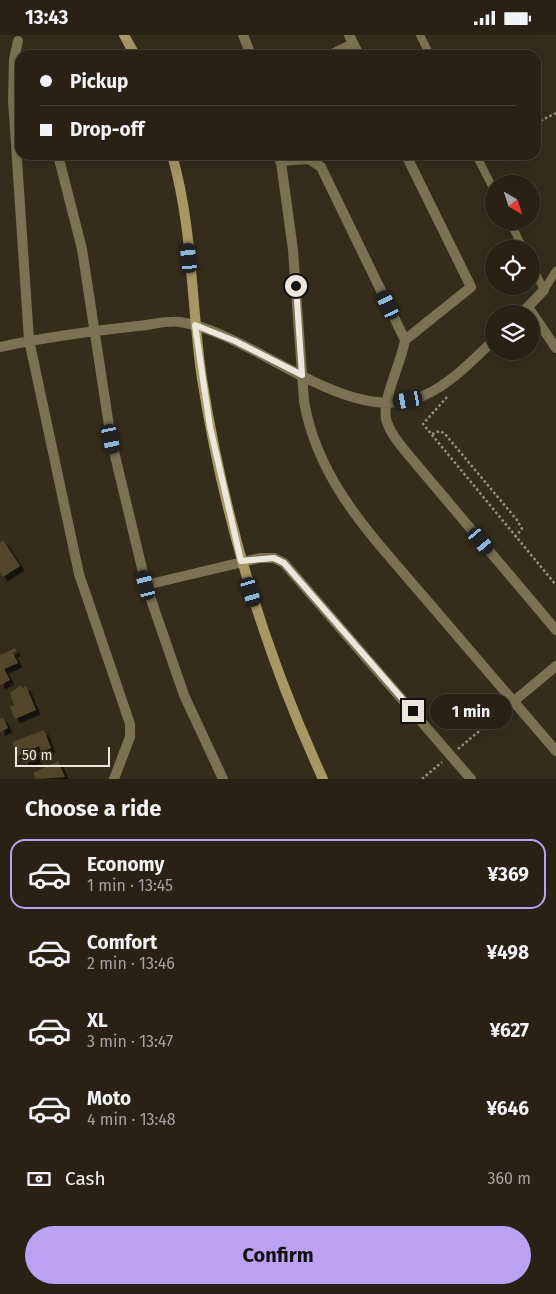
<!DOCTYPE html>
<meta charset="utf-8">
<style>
body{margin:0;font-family:"Fira Sans",sans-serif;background:#342e22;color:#f1f3f6;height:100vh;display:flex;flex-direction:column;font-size:19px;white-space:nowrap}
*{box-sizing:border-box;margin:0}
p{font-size:16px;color:#a5a3a0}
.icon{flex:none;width:28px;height:28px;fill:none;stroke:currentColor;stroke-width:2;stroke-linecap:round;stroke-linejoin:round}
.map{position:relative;height:744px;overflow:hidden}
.sheet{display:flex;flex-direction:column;background:#282114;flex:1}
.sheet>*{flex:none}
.guide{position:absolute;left:15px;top:15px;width:526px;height:110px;border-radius:15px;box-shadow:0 5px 20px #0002,0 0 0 1px #443e34;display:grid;align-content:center;height:110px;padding:0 25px;background:#282114}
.needle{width:32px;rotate:141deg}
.buttons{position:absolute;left:485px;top:140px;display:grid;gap:10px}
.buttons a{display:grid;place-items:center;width:55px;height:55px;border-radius:50%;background:#282114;box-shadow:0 5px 20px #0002,0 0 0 1px #443e34;font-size:25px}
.scale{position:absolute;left:15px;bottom:12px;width:95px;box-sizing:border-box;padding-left:5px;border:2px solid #ece6dc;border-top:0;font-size:14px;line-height:18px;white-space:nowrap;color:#ece6dc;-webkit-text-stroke:4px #352c1b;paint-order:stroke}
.end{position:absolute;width:22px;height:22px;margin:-11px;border:6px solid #ece6dc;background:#111;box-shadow:0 0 0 2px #111}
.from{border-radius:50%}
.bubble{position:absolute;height:35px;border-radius:18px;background:#282114;box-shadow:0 5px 20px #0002,0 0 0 1px #443e34;font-size:16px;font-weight:700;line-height:35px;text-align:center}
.car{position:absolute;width:15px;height:30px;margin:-15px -8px;border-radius:6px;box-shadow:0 0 4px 1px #0007;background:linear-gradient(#222 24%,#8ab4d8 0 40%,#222 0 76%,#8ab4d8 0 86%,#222 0)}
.guide b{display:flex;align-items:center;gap:18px;height:48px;font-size:19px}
.guide b+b{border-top:1px solid #443e34}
.guide i{width:12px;height:12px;background:#f1f3f6}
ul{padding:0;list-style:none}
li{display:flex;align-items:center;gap:15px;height:70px;margin:0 10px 8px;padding:0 15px;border:2px solid transparent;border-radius:15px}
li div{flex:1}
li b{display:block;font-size:19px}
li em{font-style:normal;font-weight:700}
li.selected{border-color:#bca0f2}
li>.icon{width:45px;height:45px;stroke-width:1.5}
h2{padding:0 25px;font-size:22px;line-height:60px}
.pay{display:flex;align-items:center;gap:12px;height:55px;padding:0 25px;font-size:19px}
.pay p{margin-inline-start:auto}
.cta{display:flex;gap:10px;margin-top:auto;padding:10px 25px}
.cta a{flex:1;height:58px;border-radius:30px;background:#bca0f2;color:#111;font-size:20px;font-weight:700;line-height:58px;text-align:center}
.status{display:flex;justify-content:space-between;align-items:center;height:35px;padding:0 25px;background:#282114;direction:ltr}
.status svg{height:14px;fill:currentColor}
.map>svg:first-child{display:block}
</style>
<div class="status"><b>13:43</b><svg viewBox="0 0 49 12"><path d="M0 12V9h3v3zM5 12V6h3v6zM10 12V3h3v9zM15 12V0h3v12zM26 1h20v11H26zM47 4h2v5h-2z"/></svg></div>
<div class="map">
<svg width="556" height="744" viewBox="0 0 556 744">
<defs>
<filter id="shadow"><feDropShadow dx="4.5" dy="4.5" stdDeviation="0" flood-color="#0009"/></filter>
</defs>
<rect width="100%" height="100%" fill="#352c1b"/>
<path fill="#53442b" filter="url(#shadow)" d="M3,505L20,531L3,542L0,537V507Z
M15,613L16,616L13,618L18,628L4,634L10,645L0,650V620Z
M21,650L22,653L26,651L36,675L15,684L10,672L14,670L10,658Z
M3,683L8,693L0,697V684Z
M44,695L51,713L41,717L39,711L33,714L37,724L25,728L22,719L17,721L12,707Z
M58,726L65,742L36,744L33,738Z"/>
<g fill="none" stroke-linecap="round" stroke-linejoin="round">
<path stroke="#989184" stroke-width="2.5" stroke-dasharray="2.5 2.5" stroke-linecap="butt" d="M536,88L556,78
M447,362L423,389L556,550
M432,399L440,396L445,399L517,485L522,494L515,502
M458,714L505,674
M422,744L442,727"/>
<path stroke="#7c7152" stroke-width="8" d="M420,0L430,20
M476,120L494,155
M510,186L523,214
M531,229L544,255
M544,255L556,236"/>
<path stroke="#7c7152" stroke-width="10" d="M243,0L251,20
M349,0L359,20
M18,6L14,24L13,65L29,305L79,539L130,689V702L114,744
M330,20L353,9
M58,120L82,214L111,404L146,550L184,660L223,744
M280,120L293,215L304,366C318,450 378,507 430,569C472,618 514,667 556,716
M406,120L471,252L405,305C402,326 382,364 386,384C389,396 398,407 406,417L556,595
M280,126L309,124L321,132L405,305
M528,272L556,313
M521,279L544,255
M0,312C46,302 92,296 138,291C151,290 167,285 180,287C259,299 354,402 433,356C456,343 475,323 494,305
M146,550L260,523H274L284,528L471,744
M514,666L556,631"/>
<path stroke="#a89765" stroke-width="10" d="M124,0L135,20
M172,120C193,192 191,270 202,344C224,483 264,616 323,744"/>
</g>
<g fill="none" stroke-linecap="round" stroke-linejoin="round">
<path stroke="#ece6dc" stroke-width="6" d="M296,251L302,340L235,306L195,290L210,392L241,526L274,523L284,528L413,676"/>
</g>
</svg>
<div class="buttons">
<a><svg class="needle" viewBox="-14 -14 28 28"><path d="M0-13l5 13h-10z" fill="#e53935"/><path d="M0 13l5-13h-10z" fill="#a5a3a0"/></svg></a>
<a><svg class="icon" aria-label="locate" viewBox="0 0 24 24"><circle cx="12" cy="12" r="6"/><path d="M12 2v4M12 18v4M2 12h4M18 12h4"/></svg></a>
<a><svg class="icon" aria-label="layers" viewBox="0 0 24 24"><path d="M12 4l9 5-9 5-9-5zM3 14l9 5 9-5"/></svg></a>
</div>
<div class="scale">50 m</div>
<i class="end from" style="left:296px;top:251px"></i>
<i class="end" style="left:413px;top:676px"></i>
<div class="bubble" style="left:430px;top:659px;width:82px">1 min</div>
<i class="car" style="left:189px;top:223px;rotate:354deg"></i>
<i class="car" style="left:388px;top:270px;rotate:335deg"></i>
<i class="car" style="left:408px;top:365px;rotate:260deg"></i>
<i class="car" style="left:111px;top:404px;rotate:168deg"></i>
<i class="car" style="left:481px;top:506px;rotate:140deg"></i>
<i class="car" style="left:146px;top:550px;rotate:346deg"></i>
<i class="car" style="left:251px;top:557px;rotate:163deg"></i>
<div class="guide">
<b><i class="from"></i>Pickup</b>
<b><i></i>Drop-off</b>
</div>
</div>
<section class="sheet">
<h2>Choose a ride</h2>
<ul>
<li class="selected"><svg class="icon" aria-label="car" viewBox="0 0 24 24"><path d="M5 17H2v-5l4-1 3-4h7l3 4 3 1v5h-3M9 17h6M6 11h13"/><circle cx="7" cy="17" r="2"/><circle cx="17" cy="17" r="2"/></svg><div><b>Economy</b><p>1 min · 13:45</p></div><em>¥369</em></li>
<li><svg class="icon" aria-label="car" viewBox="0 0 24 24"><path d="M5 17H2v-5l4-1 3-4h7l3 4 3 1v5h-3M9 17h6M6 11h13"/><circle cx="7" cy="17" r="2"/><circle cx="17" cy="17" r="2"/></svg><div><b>Comfort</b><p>2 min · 13:46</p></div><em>¥498</em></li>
<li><svg class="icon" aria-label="car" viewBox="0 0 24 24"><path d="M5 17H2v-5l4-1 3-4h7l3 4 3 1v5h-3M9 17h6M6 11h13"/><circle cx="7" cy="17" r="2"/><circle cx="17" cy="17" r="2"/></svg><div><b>XL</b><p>3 min · 13:47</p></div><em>¥627</em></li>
<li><svg class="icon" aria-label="car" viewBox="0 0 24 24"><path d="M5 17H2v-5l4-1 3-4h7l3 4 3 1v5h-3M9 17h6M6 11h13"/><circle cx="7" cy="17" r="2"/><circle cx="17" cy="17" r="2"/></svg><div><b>Moto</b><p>4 min · 13:48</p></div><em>¥646</em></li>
</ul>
<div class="pay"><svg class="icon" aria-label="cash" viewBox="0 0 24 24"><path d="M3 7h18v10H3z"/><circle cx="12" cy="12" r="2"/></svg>Cash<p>360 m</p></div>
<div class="cta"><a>Confirm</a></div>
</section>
